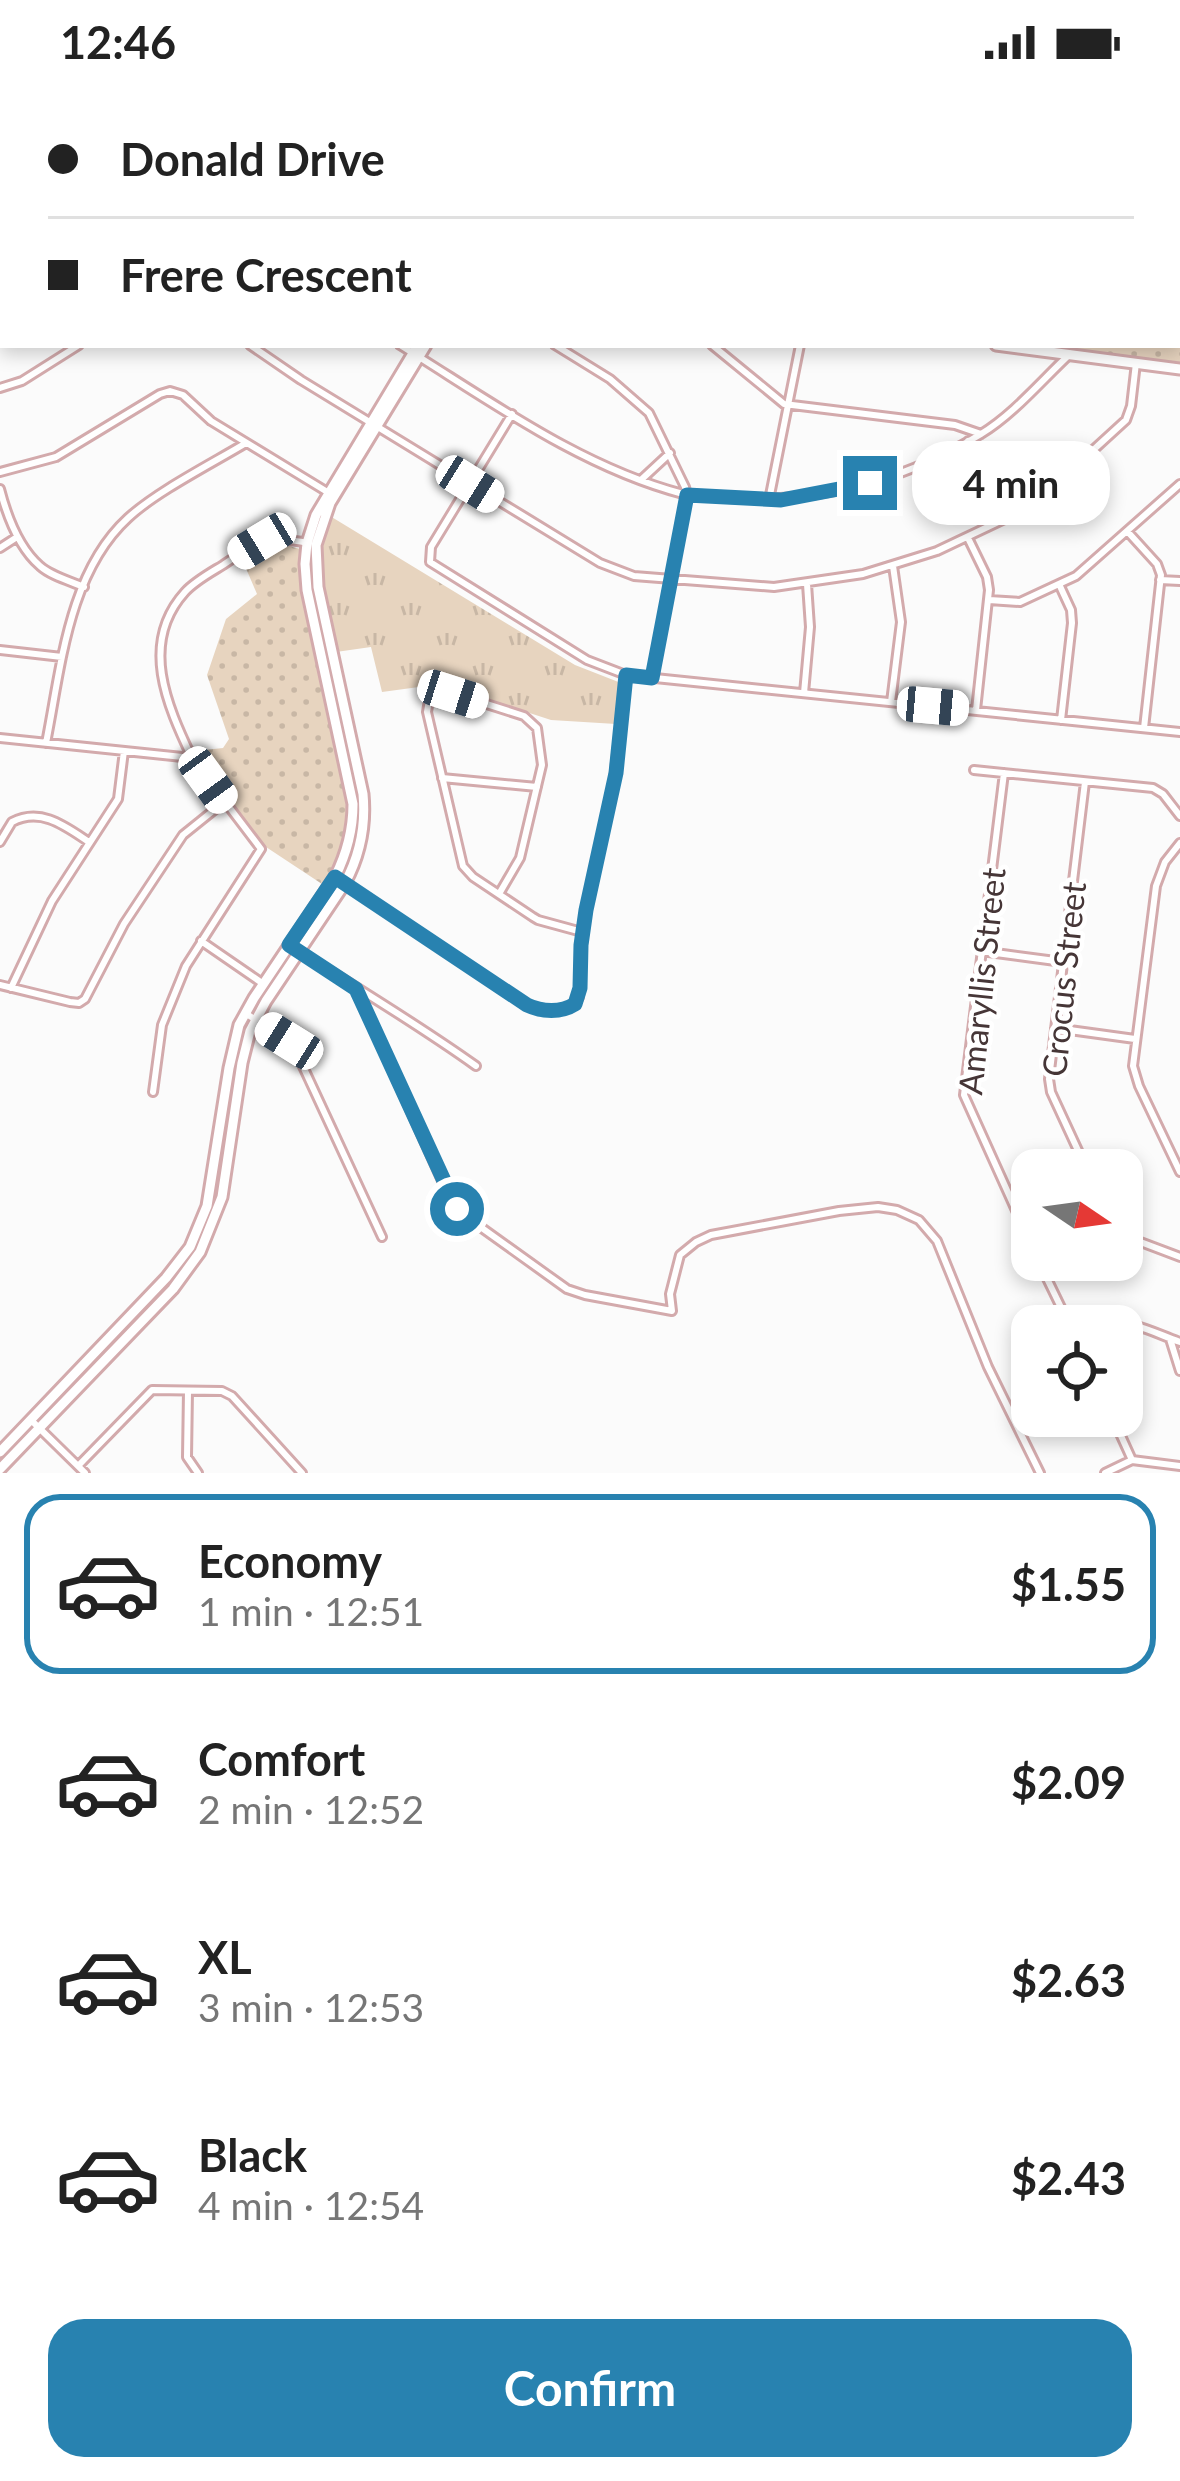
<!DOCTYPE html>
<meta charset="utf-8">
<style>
body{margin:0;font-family:Lato,sans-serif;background:#f6f6f6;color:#222;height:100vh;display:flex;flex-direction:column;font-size:45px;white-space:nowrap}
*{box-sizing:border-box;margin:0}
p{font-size:39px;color:#767676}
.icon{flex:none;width:66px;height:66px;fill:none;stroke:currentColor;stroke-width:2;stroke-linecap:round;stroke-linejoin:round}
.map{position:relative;height:1389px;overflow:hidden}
.side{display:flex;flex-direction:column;background:#fff;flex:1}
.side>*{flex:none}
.guide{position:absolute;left:0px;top:0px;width:1182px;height:264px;box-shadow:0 6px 18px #0003;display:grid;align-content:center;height:264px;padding:0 48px;background:#fff}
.needle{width:78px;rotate:103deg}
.controls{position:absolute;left:1011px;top:1065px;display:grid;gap:24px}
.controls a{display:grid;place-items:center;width:132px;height:132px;border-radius:24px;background:#fff;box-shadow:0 6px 18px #0003;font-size:60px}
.end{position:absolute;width:54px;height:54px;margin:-27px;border:15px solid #2882b0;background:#fff;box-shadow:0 0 0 6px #fff}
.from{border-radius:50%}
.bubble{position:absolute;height:84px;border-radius:36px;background:#fff;box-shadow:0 6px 18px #0003;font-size:39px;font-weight:700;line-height:84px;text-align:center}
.car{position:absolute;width:36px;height:72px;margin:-36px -18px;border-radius:15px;box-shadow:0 0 9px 3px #0007;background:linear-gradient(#fff 24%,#345 0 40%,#fff 0 76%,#345 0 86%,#fff 0)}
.guide b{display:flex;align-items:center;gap:42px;height:114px;font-size:45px}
.guide b+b{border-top:3px solid #e0e0e0}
.guide i{width:30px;height:30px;background:#222}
ul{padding:21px 0 0;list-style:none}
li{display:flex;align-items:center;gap:36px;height:180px;margin:0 24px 18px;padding:0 24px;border:6px solid transparent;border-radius:36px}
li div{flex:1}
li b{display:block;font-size:45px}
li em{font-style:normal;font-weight:700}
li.selected{border-color:#2882b0}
li>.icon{width:108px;height:108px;stroke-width:1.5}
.primary-button{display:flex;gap:24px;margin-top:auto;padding:24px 48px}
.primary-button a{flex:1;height:138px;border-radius:36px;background:#2882b0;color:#fff;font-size:48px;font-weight:700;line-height:138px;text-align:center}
.status{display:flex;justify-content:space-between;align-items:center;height:84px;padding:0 60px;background:#fff;direction:ltr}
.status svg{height:33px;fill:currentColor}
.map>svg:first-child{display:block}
</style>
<div class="status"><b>12:46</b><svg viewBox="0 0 49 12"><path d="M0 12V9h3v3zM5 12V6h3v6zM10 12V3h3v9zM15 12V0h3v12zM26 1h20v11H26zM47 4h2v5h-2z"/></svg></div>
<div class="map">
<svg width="1180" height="1389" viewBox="0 0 1180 1389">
<defs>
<pattern id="grass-dots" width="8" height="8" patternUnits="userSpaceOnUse" patternTransform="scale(3)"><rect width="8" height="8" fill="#e7d4bf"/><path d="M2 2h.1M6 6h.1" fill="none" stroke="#c8b7a5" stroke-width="1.8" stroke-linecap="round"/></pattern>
<pattern id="park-tufts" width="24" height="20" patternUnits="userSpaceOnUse" patternTransform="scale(3)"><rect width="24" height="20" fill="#e7d4bf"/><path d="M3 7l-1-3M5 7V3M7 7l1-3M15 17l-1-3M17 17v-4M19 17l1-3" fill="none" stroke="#c8b7a5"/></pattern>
</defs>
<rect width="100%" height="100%" fill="#fbfbfb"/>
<path fill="url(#grass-dots)" d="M1180,231V280L1031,261H1179Z
M275,458L300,465V494L349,722L343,762L325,802L266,763L228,715L195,667L223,664L229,655L207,591L226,535L257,510L242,475Z"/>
<path fill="url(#park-tufts)" d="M330,432L575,581L621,599L616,640L551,636L441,600L382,608L371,563L336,568L320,487L321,461Z"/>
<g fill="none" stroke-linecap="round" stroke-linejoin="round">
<path stroke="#99829a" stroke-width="3" d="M490,0L495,3
M803,0H814
M819,0L833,3
M605,3L607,0
M1179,213H1180"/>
<defs>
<path id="minor" d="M199,0L200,3
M288,0L293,3
M949,0L958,3
M54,3L57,0
M1153,3L1154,0
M0,81L3,76
M1179,82L1180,83
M0,89L3,91
M0,215L3,213
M250,261L301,296L600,479L634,492L774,503L863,490L937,467L1032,422L1126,336L1131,322L1136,279
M400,261C489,316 580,383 683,410C697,413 713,413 728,414C818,419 904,397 981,350C1014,330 1042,296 1070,270
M555,261L610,295L649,329L685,403L687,411L652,594
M712,261L784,320L955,341L981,350
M0,304L22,297L79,261
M512,330L431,463L430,478L587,576L626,591L1180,648
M968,357L1007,435
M0,388L56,373L160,310L170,307L183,311L211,337L329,409
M642,395L670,369
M0,405C7,432 18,463 40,482C51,492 70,497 84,503
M769,416L800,261
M1127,447L1157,480L1161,491L1144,644
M968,454L987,493L989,506L976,626
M0,464L17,453
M1160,496L1180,497
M1059,500L1071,526L1072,539L1061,636
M989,516L1020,518L1076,492L1180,400
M0,566L62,573
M804,609L810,543L807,500
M891,618L901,538L893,482
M0,654L192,674
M46,659C61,584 68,489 128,434C156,408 211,380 246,359
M974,686L1153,704L1163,710L1180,732
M1004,689L964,1011L1032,1162
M442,694L537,703
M1085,698L1049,995L1051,1008L1087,1086
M0,758L12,738C41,723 65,742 89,758
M1180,759L1165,778L1156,802L1133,982L1139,1002L1180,1088
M335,793L527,921L537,925L560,926L575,920L579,913L582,848L613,704L626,592
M499,810L520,774L542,681L537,644L524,632L449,608L437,609L429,616L427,628L463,782L473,793L533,833L538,836L582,848
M201,857L262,899
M289,861C352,901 416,939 476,982
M981,867L1063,878
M0,901L70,918L79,919L85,915L124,840L183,751L224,718
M11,904L52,817L118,715L124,667
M356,905L452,1119L461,1129L567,1205L585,1211L672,1227L670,1210L680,1171L696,1158L711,1151L839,1127L878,1123L897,1126L919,1136L937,1157L988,1283L1040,1389
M245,929L289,957L294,963L382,1153
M1055,944L1135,955
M153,1008L162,941L186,882L261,765L192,674C167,621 139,559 185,508C195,497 210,489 223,481C259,457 265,451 309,459
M1122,1151L1180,1173
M1038,1176L1070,1242
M1041,1181L1052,1176
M1104,1242C1128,1233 1156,1250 1180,1258
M1170,1255L1180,1287
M188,1307L187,1373L198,1389
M1112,1332L1132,1376
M31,1336L85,1389
M78,1382L152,1306L222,1307L232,1312L302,1389
M1105,1389L1132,1376L1180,1382"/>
<path id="tertiary" d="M449,0L453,3
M996,261L1180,285
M0,1368L166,1194L190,1163L207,1122L229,984L239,941L254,914L335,793C347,769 353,746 353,720L307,506L305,480L307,459L316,431L418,261
M0,1385L173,1205L200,1168L222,1113L242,979L250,947L266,917L345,799C360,771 366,742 363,710L318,503L316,461L330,419L426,261"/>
</defs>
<use href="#minor" stroke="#d3aaac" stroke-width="12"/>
<use href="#tertiary" stroke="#d3aaac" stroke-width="15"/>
<use href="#minor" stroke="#fff" stroke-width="6"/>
<use href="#tertiary" stroke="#fff" stroke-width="9"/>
<path stroke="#93898a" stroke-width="3" stroke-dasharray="6 12" stroke-linecap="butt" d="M659,0L662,3
M1179,221H1180"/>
</g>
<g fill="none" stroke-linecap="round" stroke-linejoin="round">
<path stroke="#2882b0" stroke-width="15" d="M457,1125L356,905L289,861L335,793L527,921C542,928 561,929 575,920L580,904L581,861L586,826L616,689L626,591L652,594L687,411L781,416L870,399"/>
</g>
<g text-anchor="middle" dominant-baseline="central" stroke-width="9" stroke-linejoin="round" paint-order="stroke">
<g font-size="33" fill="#463637" stroke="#fff">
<text transform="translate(1063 895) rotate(-84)">Crocus Street</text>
<text transform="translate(981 897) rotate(-84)">Amaryllis Street</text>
</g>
</g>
</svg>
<div class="controls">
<a><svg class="needle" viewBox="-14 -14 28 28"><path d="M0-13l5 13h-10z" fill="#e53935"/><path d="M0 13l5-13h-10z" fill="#767676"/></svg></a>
<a><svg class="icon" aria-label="locate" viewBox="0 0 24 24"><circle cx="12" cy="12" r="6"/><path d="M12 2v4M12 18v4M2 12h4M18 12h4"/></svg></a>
</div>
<i class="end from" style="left:457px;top:1125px"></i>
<i class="end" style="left:870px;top:399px"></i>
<div class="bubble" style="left:912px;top:357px;width:198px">4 min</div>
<i class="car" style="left:470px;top:400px;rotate:122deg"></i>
<i class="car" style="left:262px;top:457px;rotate:239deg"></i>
<i class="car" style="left:453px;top:610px;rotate:108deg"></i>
<i class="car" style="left:933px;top:622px;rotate:95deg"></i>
<i class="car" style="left:208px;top:696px;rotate:144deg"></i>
<i class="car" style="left:289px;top:957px;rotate:302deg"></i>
<div class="guide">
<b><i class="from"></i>Donald Drive</b>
<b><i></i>Frere Crescent</b>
</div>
</div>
<section class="side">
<ul>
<li class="selected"><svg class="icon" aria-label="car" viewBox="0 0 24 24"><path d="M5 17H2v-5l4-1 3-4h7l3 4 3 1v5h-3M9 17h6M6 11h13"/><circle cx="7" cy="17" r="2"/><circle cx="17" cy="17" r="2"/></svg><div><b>Economy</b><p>1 min · 12:51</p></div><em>$1.55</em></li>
<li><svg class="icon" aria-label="car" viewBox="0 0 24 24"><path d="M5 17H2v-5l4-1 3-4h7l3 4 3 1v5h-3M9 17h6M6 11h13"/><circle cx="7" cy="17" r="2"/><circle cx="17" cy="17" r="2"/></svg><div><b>Comfort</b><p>2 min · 12:52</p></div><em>$2.09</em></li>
<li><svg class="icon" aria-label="car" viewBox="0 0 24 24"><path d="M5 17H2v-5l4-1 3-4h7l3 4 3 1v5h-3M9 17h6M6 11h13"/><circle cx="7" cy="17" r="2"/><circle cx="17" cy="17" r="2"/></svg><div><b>XL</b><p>3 min · 12:53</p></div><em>$2.63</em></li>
<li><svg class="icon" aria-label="car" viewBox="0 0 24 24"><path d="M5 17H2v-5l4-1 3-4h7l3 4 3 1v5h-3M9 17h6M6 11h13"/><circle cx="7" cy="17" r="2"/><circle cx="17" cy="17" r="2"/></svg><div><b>Black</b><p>4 min · 12:54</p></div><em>$2.43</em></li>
</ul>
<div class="primary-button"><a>Confirm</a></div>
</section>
